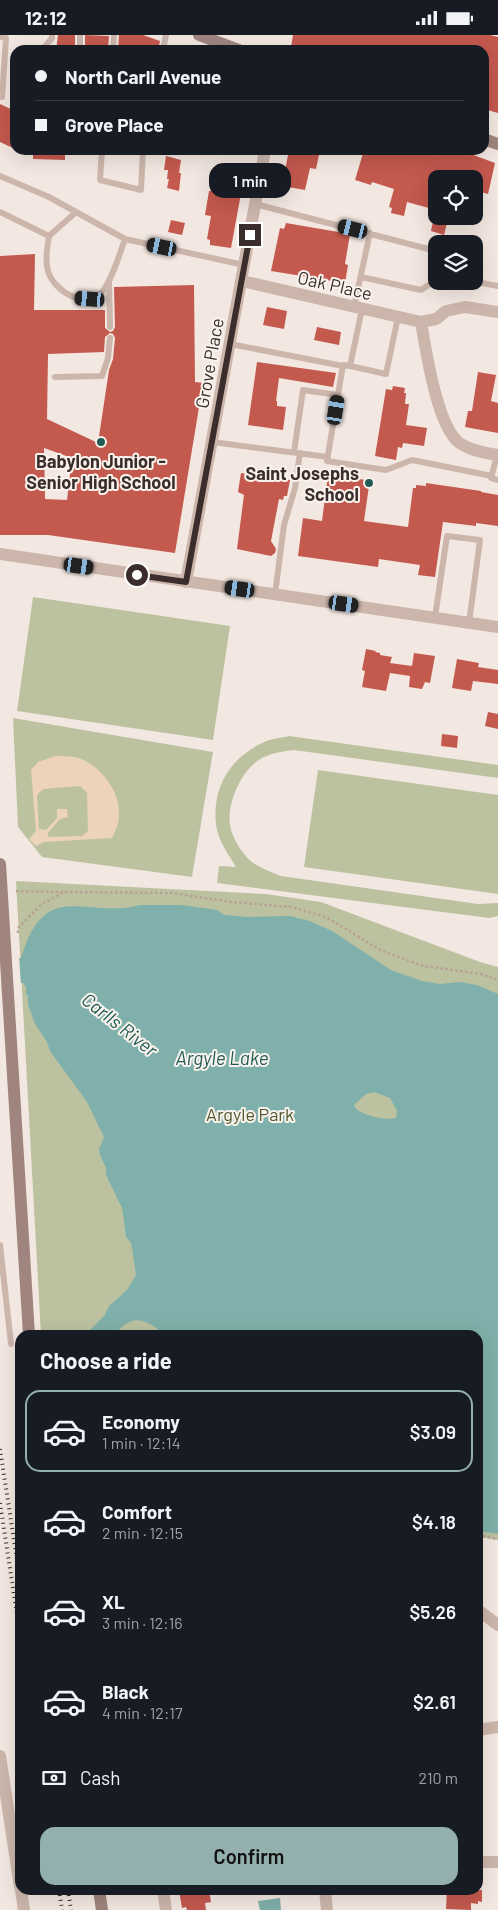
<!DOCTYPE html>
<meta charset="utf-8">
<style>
body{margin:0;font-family:Barlow,sans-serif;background:#20242c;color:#f1f3f6;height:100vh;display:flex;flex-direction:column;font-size:19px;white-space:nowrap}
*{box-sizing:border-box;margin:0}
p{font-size:16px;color:#9ea1a6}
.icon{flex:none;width:28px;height:28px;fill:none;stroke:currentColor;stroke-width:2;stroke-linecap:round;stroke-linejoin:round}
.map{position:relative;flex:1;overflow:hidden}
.side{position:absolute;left:15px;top:1295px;width:468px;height:565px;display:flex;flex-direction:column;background:#171b24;border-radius:15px;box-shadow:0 5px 20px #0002}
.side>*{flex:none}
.hud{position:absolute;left:10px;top:10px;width:479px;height:110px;border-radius:15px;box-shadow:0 5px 20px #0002;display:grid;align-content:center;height:110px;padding:0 25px;background:#171b24}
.controls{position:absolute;left:428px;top:135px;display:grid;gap:10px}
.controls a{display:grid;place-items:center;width:55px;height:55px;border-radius:10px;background:#171b24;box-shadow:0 5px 20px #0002;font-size:25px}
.end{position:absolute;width:22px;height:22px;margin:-11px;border:6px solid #3a2d2b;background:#fff;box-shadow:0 0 0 2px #fff}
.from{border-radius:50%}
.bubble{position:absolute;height:35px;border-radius:15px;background:#171b24;box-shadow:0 5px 20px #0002;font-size:16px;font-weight:600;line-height:35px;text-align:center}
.car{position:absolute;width:15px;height:30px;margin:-15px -8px;border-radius:6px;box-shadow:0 0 4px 1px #0007;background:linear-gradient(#222 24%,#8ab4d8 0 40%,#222 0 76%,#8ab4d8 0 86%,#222 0)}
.hud b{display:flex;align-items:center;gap:18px;height:48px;font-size:19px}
.hud b+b{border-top:1px solid #363941}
.hud i{width:12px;height:12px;background:#f1f3f6}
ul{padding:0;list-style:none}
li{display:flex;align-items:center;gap:15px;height:82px;margin:0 10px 8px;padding:0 15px;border:2px solid transparent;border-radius:15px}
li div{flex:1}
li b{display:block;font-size:19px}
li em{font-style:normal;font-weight:600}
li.selected{border-color:#93afae}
li>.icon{width:45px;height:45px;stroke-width:1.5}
h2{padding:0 25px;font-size:22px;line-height:60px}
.pay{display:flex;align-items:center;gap:12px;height:55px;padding:0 25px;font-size:19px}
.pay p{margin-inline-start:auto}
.cta{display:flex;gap:10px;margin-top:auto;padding:10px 25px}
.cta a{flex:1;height:58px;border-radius:15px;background:#93afae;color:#111;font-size:20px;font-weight:600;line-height:58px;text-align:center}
.status{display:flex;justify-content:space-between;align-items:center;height:35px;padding:0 25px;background:#171b24;direction:ltr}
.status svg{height:14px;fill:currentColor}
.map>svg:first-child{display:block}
</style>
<div class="status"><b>12:12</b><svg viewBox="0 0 49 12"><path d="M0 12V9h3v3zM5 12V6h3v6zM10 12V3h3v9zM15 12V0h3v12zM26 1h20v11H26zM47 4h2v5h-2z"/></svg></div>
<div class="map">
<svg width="498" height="1875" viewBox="0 0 498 1875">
<rect width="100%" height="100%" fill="#f3e8e1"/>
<path fill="#bcc2a0" d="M33,562L230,591L213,705L17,676Z
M13,683L213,717L192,842L42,822L18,792Z
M289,701L498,730V743L294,715C283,716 273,718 264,722C243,732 227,766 230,789C231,799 238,812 245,820C253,831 269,836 281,841L478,869L498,868V881L489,883L217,848L219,831L236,832C228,819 218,805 216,790C212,753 229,724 262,708C270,704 280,703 289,701Z
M318,735L498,760V859L304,832Z
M16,846L266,859L321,867L480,927L498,932V1505L478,1502V1300H41Z"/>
<path fill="#edd3b9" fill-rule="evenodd" d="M55,721C62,721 69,721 75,722C99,728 121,756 119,781C119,789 115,797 112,803L44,807L36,811L29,804L36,796L31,735L38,727ZM80,751L87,758L88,796L82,801L48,802V798L60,784L68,782L67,774H57V783L46,795L39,794L37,760L43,754Z"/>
<path fill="#80b0ab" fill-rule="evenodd" d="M140,870H182L217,875L224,880L248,882L290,881L310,886L332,896L391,935L422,946L440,949L460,947L477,950L498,959V1499L478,1496V1300H158L157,1293C141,1284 133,1281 119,1295V1300H85L104,1281L109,1271L127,1255L136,1240L132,1213L131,1208L126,1202L122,1173L106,1140V1133L100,1120L99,1114L104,1102L87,1067L50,1016L47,1007L35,989L28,970V960H26V952L23,948L0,947V924L21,923C46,841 83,885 140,870ZM374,1057L390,1063L397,1076L396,1083C386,1086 357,1080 354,1070L366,1059Z
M280,1863L281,1875H260L258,1866Z"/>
<path fill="#f3e8e1" d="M19,921L21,950L0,949V922Z"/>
<path fill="#c4594e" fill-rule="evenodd" d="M58,0H75V15H56Z
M85,0L109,1L108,15H85Z
M119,0H143L160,6L158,15H118Z
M293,0H490L498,2V78L484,74V15H299L291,12Z
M0,69L15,76V114L0,107Z
M33,115H65V125L33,124Z
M289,115H320L316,134L310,133L305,155L282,151Z
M364,115H460L495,128L488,159L474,155V144H436V175L407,167L404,181L391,178L392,173L389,172L394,154L372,147L371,150L355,145Z
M166,121L181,125L179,138H181L179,156L167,153L169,144H167L168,135H164Z
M217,129L242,135L241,136L245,137L231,213L210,210V205L207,204L211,181L205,180L209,156H211Z
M434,181L448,184L444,200L431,196Z
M171,185L185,188L182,200L168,197Z
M286,188L350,199L345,229L348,230L345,248L271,236L280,193L284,194Z
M35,219L34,275H105V293L110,297L113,296L115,292L114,252L194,250L195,347L203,348L175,518L48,500H0V221ZM110,298L113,299L115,303L113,324L109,335L98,408L47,384L48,319L104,317L105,302ZM44,413L72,423L67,465L45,464Z
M267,272L287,276L284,294L263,290Z
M317,292L341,297L339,310L314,305Z
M257,327L336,338L333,352L279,343L276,366H277V371L286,372L283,395L248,390Z
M478,337L496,340L491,366L498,368V398L465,392L468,376H472Z
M393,351L405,353L404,358H406L405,369H409L406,390L427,393L424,411L403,408L402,413L398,412L396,425L375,421L386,354L392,355Z
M259,433L273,438L274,444L290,445L287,461H284L283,465L279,464L271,506L276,514L275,518L271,521L237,514L244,460L238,457L241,438L251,440Z
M328,440L366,445V451H369L364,486L408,492L413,453H416V450L426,451V448L481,456V457L498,460V491L476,488V491L443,487L435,542L418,540L420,530L379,524L378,532L298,521L303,483L322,486Z
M366,614L376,616L375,617L380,618V620L392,622L390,628L412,631L414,618L435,621L430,648L425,647L422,654L409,652L410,641L390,638L386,656L362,652L365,636L362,635Z
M457,624L479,628L478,632L498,635V649L473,646L471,656L452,653Z
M488,677L498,679V694L485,691Z
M442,699L458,701L457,713L441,711Z
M179,1855H209L211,1867L205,1868L206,1875H187L186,1872L182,1873Z
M447,1855H482V1867L478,1866V1869L471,1868V1875L446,1874Z"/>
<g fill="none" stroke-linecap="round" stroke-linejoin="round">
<path stroke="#b8a096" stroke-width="2.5" stroke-dasharray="2.5 2.5" stroke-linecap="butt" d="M16,856L63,857
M18,898V893L42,869L64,857L172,858L232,867L291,872L326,882L382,916L424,931L481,939L498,945
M478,1500L498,1504"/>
<path stroke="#ccb6ac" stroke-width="6" d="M80,0V15
M0,2L6,3L2,62
M42,15L52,3V0
M113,15L114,0
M163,15L166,0
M102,115L100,145L141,155L143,115
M0,141L49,162L125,204L244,230
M255,169L436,216
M0,177L49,201C47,214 45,224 48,236C54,256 84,274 101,258C111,248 120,218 125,204
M49,201L76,177
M361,242L421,255L436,245
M109,246L110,292
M471,246L498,251
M354,272L370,198
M362,274L350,331L386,339L398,282
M230,309L343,331
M350,331L343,330L327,426L386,435L412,425L492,441
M55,342L102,341L108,323L110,303
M212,407L328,422
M294,417L303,355L338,360
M497,420L491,443L498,445
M275,559L284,490L295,453L300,418
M435,582L447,501L480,505L469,588
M0,1210L11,1309"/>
<path stroke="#ccb6ac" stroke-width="12" d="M242,246L421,287L436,284L446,276L465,272L498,277
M421,287C426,315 437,394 461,409C472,416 486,418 498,420
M0,519L498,592
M186,547L265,115
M478,1575L498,1590
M478,1695L498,1692
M0,1721L20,1852
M478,1827H498
M21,1855L24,1875
M163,1855L166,1875
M325,1855L327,1875"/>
<path stroke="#9f857d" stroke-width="12" d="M199,0L239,15
M484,104L498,109
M0,829L29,1300
M99,1855L102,1875"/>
<path stroke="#3a2d2b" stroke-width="4" stroke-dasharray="1 4" stroke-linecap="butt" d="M0,1414L20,1544
M0,1468L20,1599
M59,1855L62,1875
M68,1855L71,1875"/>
</g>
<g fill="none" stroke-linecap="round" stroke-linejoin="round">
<path stroke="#3a2d2b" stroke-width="6" d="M137,540L186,547L250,200"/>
</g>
<g fill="#205b56" stroke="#faf3ed" stroke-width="2">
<circle cx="101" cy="407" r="5"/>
<circle cx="369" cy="448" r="5"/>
</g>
<g text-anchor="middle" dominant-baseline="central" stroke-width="4" stroke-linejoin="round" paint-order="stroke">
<g font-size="18" fill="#3a2d2b" stroke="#faf3ed">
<text transform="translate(335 250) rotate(13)">Oak Place</text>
<text transform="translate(209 328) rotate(-80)">Grove Place</text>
</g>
<g font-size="18" font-weight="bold" fill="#3a2d2b" stroke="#faf3ed">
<text x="101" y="426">Babylon Junior -<tspan x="101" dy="21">Senior High School</tspan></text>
<text x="359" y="438" text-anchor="end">Saint Josephs<tspan x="359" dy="21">School</tspan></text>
</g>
<g font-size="18" fill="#4f582f" stroke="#faf3ed">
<text x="250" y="1079">Argyle Park</text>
</g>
<g font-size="19" font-style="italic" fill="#205b56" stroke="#faf3ed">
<text transform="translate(120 989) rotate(38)">Carlls River</text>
<text x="222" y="1022">Argyle Lake</text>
</g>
</g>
</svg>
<div class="controls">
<a><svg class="icon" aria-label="locate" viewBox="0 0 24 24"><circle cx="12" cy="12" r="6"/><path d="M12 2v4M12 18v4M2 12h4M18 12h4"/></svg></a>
<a><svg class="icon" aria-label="layers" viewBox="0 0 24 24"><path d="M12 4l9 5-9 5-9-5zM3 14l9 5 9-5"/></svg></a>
</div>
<i class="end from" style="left:137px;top:540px"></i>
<i class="end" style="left:250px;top:200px"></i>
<div class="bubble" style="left:209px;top:128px;width:82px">1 min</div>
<i class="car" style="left:353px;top:194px;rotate:284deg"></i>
<i class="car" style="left:162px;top:212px;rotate:282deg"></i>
<i class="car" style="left:90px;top:264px;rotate:274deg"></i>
<i class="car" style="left:336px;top:375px;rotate:9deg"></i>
<i class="car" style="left:79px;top:531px;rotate:98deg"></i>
<i class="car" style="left:240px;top:554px;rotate:278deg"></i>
<i class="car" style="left:344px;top:569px;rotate:98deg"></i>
<div class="hud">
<b><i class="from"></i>North Carll Avenue</b>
<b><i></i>Grove Place</b>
</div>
<section class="side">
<h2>Choose a ride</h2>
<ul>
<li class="selected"><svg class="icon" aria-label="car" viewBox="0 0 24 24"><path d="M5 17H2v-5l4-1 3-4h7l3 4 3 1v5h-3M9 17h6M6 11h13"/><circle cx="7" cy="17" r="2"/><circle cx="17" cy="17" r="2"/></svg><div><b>Economy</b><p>1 min · 12:14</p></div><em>$3.09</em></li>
<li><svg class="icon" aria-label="car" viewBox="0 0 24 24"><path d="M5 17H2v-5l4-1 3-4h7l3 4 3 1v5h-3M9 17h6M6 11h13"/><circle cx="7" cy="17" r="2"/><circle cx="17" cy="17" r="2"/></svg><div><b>Comfort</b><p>2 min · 12:15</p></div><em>$4.18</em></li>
<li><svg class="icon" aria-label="car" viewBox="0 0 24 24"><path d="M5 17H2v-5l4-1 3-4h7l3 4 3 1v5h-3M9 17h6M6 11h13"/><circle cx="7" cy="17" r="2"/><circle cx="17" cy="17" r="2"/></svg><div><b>XL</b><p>3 min · 12:16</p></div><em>$5.26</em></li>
<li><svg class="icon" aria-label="car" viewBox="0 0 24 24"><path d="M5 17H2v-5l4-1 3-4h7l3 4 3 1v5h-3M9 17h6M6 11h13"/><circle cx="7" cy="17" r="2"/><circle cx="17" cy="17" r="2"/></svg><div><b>Black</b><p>4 min · 12:17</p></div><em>$2.61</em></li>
</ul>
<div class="pay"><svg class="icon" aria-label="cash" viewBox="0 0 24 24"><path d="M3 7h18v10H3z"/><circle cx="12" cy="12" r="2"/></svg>Cash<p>210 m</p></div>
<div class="cta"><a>Confirm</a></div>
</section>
</div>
